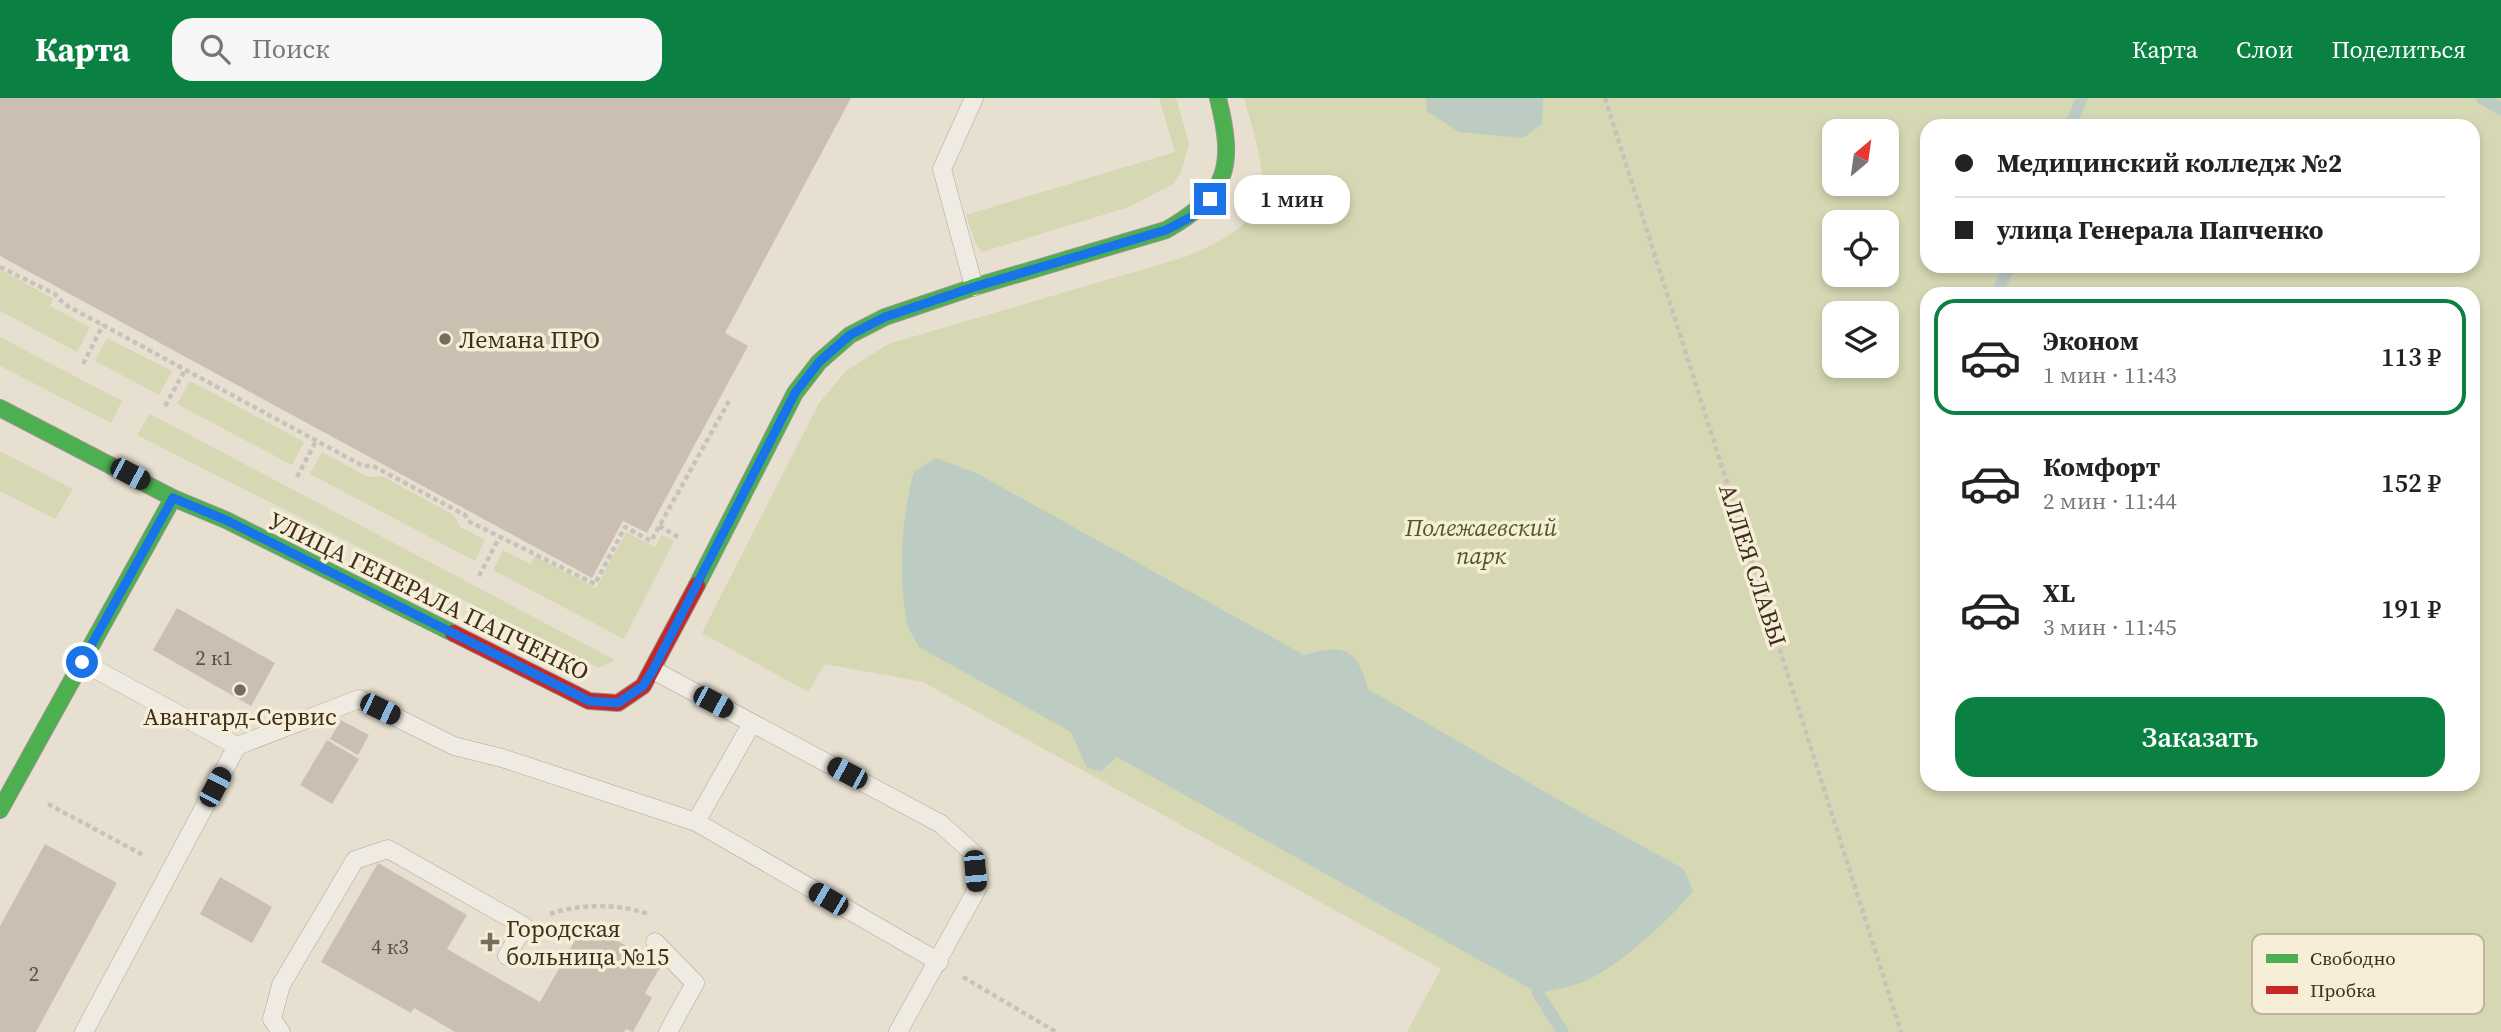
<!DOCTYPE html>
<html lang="ru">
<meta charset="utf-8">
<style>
body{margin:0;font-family:"Source Serif 4",serif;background:#f6f6f6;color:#222;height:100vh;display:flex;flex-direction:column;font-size:26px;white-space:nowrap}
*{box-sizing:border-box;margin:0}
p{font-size:23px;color:#767676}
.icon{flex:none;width:38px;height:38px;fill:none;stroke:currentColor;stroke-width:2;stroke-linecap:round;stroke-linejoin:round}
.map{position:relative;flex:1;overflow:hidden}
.panel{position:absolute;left:1920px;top:189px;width:560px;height:504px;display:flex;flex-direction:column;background:#fff;border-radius:21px;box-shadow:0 4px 10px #0003}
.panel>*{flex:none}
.banner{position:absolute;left:1920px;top:21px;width:560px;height:154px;border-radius:21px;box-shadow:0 4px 10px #0003;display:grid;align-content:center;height:154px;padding:0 35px;background:#fff}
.needle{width:46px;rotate:29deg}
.tools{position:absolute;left:1822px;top:21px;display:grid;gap:14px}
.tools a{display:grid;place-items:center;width:77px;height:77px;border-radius:14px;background:#fff;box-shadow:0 4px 10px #0003;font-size:35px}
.end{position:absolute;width:32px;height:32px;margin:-16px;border:9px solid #1a73e8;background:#fff;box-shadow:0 0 0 4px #fff}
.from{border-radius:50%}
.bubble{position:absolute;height:49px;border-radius:21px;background:#fff;box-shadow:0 4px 10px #0003;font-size:23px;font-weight:600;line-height:49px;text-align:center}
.car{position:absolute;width:21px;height:42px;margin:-21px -10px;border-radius:9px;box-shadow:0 0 5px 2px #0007;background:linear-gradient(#222 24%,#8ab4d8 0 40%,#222 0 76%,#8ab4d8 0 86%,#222 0)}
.banner b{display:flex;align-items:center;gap:24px;height:66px;font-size:26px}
.banner b+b{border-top:2px solid #e0e0e0}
.banner i{width:18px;height:18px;background:#222}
ul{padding:12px 0 0;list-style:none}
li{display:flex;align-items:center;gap:21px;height:116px;margin:0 14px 10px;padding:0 21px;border:4px solid transparent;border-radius:21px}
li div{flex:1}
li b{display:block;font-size:26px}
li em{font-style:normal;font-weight:600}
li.selected{border-color:#0b8043}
li>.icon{width:63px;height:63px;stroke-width:1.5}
.button{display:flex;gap:14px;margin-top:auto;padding:14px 35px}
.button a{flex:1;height:80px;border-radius:21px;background:#0b8043;color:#fff;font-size:28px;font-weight:600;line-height:80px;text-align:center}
header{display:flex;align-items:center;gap:42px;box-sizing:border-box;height:98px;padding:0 35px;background:#0b8043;color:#fff}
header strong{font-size:33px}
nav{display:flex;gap:38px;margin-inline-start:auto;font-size:24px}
.search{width:490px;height:63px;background:#f6f6f6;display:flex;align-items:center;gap:18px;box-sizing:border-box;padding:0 24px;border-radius:21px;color:#767676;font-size:26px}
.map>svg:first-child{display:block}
</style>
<header>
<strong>Карта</strong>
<div class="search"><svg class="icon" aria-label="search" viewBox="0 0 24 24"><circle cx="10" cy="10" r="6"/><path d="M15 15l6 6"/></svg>Поиск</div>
<nav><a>Карта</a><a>Слои</a><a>Поделиться</a></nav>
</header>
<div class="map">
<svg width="2501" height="934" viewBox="0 0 2501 934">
<rect width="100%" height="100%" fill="#e7e0d1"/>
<path fill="#d6d7b3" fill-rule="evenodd" d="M1159,0H1176L1189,45L1182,72L1173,86L1129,109L982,154L975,144L966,117L1175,54Z
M1244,0H2501V934H1407L1441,871L923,584L825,566L808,594L702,535L819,305L846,273L888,246L1185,159C1282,120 1269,88 1244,0ZM1927,28H2473V168H1927ZM1834,33H1886V86H1834ZM1834,124H1886V177H1834ZM1927,196H2473V686H1927ZM1834,215H1886V268H1834Z
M0,172L53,200L50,208L90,229L77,254L0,213Z
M0,239L122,303L111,325L0,268Z
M107,240L172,273L159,297L95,263Z
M190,283L304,344L292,367L177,306Z
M149,317H152L615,562L598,570L137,337Z
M0,353L73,391L55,421L0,393Z
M322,354L368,379L382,378L454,417L460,429L485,442L475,463L310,376Z
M626,434L655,449L662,437L674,443L624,541L493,472L503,452L530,466L535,458L596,490Z"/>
<path fill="#bcccc2" d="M1426,0H1543L1542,26L1523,40L1459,34L1427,13Z
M936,360L978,376L1304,557C1345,546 1356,549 1368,591L1571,709L1684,771L1693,793C1670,822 1615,872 1580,885C1567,890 1552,892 1538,895L1117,659L1101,673L1087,670L1071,634L919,549C915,541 909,533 907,525C898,477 901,420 914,374Z"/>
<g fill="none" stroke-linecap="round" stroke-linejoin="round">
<path stroke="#bcccc2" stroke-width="12" d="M2482,0L2501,11
M2070,28L2082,0
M1997,196L2009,168
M1538,895L1563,934"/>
</g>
<path fill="#cbbfb2" d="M0,0H851L725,235L748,248L647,435L623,423L592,480L0,158Z
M177,510L275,565L251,608L153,552Z
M341,622L369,637L358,657L330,641Z
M327,642L359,661L332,706L300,687Z
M45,746L117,785L36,934H0V828Z
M378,765L467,817L447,851L540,904L583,828L600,838L602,834L661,868L645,895L652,900L633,934L626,931L624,934H455L414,910L411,915L321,864Z
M220,779L272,809L252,845L200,816Z"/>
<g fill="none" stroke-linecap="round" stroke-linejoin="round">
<defs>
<path id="lane" d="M974,189L942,71L974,0
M82,564L237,648L84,934
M653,572L941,726L973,755L977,791L898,934
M237,648L359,601L454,648L502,660L696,724L939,864
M696,724L752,625
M655,844L695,885L668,934
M281,934L272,921L281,887L355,762L388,751L524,828L507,858"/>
<path id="fast" d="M0,310L173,400L226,422L453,535
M697,487L795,295L819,264L850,237L885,219L974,189L1166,132C1229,96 1235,68 1218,0
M0,712L173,400"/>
<path id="jam" d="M453,535L589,603L618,605L643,588L697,487"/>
</defs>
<use href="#lane" stroke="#ada599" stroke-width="19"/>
<use href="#fast" stroke="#9c958a" stroke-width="18"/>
<use href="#jam" stroke="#9c958a" stroke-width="18"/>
<path stroke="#c8c2b9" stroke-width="4.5" stroke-dasharray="5 3.5" stroke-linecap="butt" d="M1605,0L1901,934
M0,169L55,196L64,206L363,368H373L465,417L470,424L595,486L625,429L651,443L729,303
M83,266L103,227
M165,308L185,272
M297,379L316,343
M659,428L678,439
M479,478L499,440
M48,706L145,758
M550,816C579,806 618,805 648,816
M963,879L1056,934"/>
<use href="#lane" stroke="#efebe3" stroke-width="18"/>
<use href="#fast" stroke="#4caf50" stroke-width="16"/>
<use href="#jam" stroke="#c62828" stroke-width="16"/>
</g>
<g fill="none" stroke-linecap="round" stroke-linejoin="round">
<path stroke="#1a73e8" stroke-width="9" d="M82,564L173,400L226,422L589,603L618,605L643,588L653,572L795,295L819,264L850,237L885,219L974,189L1166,132L1191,119L1210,101"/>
</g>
<g fill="#786c5e" stroke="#f7eed8" stroke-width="2.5">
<circle cx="445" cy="241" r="7"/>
<circle cx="240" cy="592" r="7"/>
<path d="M486.5 833.5h7v7h7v7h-7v7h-7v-7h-7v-7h7z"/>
</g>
<g text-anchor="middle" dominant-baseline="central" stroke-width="7" stroke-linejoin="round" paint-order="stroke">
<g font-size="21" fill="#605244">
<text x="214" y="559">2 к1</text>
<text x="390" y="848">4 к3</text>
<text x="34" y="875">2</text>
</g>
<g font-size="24" fill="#3d2e20" stroke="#f7eed8" text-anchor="start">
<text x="459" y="241">Лемана ПРО</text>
<text x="240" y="618" text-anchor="middle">Авангард-Сервис</text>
<text x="506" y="830">Городская<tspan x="506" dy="28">больница №15</tspan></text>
</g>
<g font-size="24" font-style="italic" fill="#4d5a26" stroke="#f7eed8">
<text x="1481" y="429">Полежаевский<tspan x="1481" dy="28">парк</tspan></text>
</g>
<g font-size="24" fill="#3d2e20" stroke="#f7eed8">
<text transform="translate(1753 467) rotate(72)">АЛЛЕЯ СЛАВЫ</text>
<text transform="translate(429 498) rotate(26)">УЛИЦА ГЕНЕРАЛА ПАПЧЕНКО</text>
</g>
</g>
<rect x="2252" y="836" width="232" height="80" rx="10" fill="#f7eed8" stroke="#bfb4a1" stroke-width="2"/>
<rect x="2266" y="856" width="32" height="9" fill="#4caf50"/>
<rect x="2266" y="888" width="32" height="8" fill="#c62828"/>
<g font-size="19" fill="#3d2e20">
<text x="2310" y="867">Свободно</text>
<text x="2310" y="899">Пробка</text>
</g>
</svg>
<div class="tools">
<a><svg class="needle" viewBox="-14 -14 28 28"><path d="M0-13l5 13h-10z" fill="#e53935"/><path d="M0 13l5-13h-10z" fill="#767676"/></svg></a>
<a><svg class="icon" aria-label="locate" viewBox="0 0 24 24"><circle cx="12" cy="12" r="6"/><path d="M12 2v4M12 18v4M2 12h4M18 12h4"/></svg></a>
<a><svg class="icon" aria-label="layers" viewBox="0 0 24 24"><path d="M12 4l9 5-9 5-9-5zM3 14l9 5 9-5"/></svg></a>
</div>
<i class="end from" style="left:82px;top:564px"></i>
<i class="end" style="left:1210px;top:101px"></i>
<div class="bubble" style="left:1234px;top:77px;width:116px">1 мин</div>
<i class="car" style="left:130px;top:376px;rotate:118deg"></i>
<i class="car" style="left:713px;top:604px;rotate:118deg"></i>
<i class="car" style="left:380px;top:611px;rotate:116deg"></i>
<i class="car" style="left:847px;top:675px;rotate:298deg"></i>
<i class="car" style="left:215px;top:689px;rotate:28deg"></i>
<i class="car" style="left:975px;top:773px;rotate:175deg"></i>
<i class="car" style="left:828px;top:801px;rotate:300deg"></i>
<div class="banner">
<b><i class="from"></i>Медицинский колледж №2</b>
<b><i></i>улица Генерала Папченко</b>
</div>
<section class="panel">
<ul>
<li class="selected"><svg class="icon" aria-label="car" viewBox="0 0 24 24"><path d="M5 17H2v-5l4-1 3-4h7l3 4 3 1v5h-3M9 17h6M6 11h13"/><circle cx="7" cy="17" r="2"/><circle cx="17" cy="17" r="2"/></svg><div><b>Эконом</b><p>1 мин · 11:43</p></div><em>113 ₽</em></li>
<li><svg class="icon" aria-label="car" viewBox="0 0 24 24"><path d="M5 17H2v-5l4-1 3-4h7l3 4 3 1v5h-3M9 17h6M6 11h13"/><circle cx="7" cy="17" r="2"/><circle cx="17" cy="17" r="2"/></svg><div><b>Комфорт</b><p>2 мин · 11:44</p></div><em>152 ₽</em></li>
<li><svg class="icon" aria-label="car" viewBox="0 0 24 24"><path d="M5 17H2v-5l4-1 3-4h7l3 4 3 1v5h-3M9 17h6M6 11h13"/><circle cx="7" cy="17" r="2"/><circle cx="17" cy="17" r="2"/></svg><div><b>XL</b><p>3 мин · 11:45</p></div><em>191 ₽</em></li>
</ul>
<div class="button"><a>Заказать</a></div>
</section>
</div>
